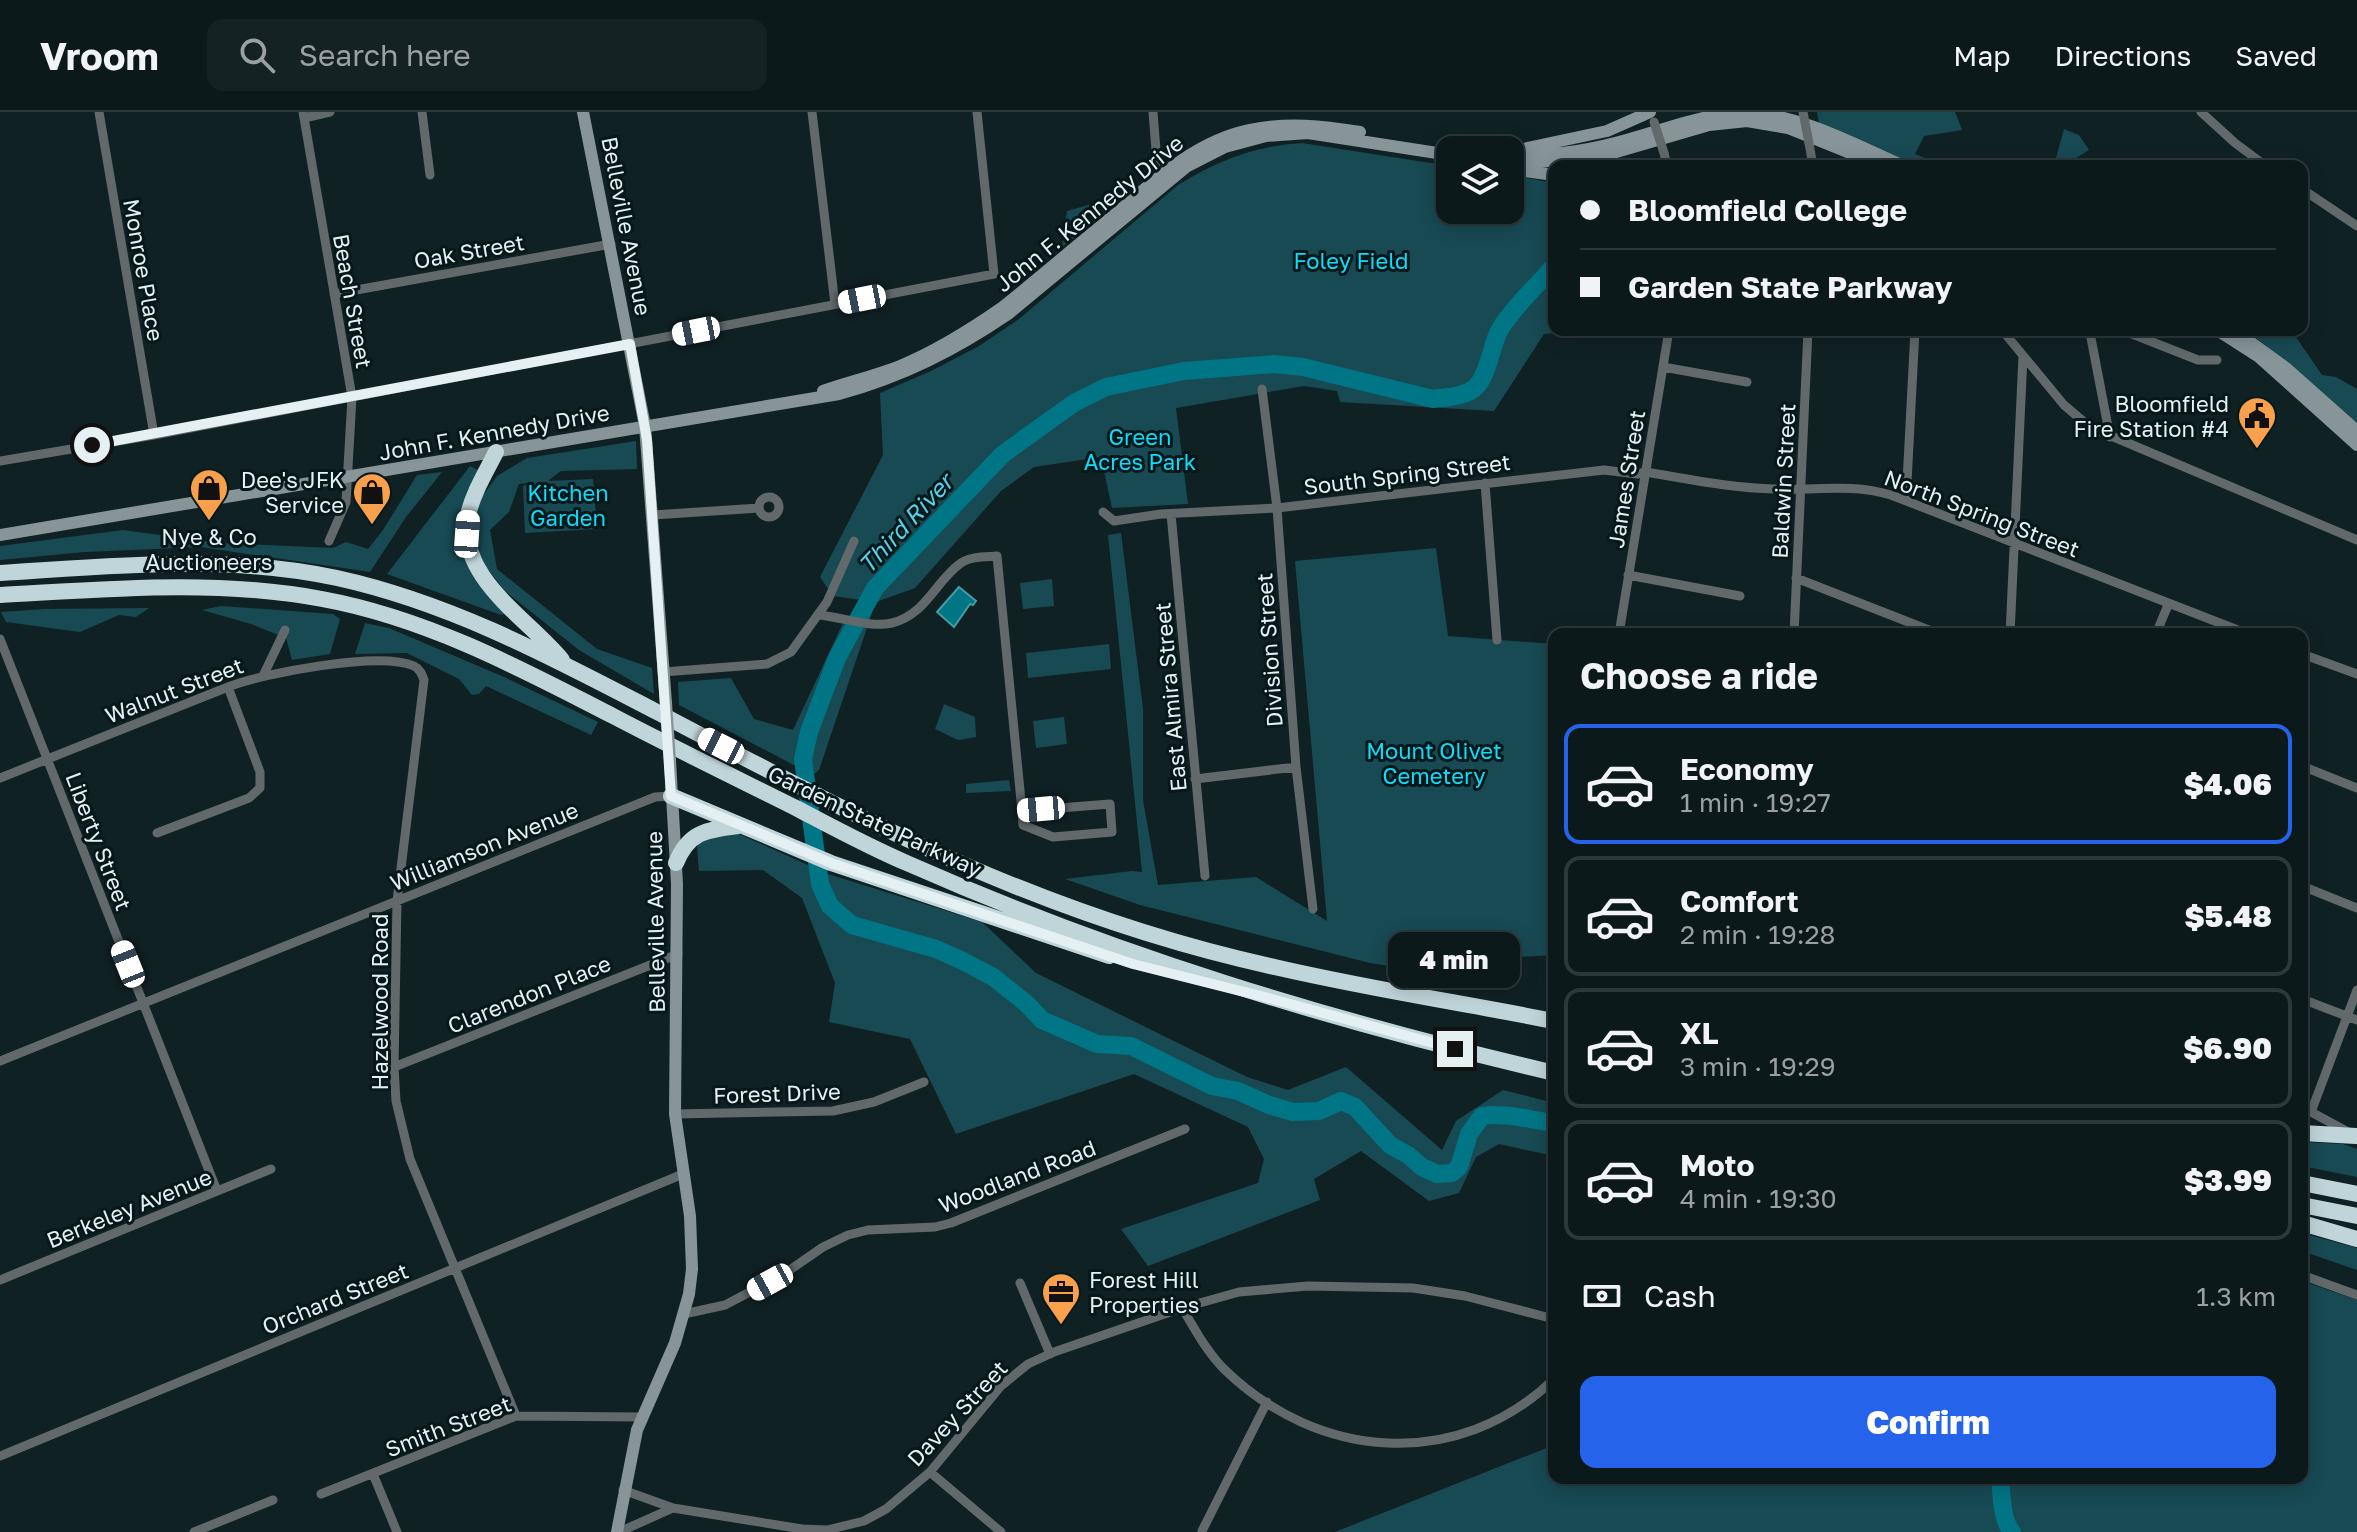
<!DOCTYPE html>
<meta charset="utf-8">
<style>
body{margin:0;font-family:"Golos Text",sans-serif;background:#152224;color:#f1f3f6;height:100vh;display:flex;flex-direction:column;font-size:30px;white-space:nowrap}
*{box-sizing:border-box;margin:0}
p{font-size:26px;color:#9aa0a3}
.icon{flex:none;width:44px;height:44px;fill:none;stroke:currentColor;stroke-width:2;stroke-linecap:round;stroke-linejoin:round}
.map{position:relative;flex:1;overflow:hidden}
.drawer{position:absolute;left:1548px;top:516px;width:760px;height:856px;display:flex;flex-direction:column;background:#0c191b;border-radius:16px;box-shadow:0 4px 20px #0003,0 0 0 2px #2c383a}
.drawer>*{flex:none}
.top-card{position:absolute;left:1548px;top:48px;width:760px;height:176px;border-radius:16px;box-shadow:0 4px 20px #0003,0 0 0 2px #2c383a;display:grid;align-content:center;height:176px;padding:0 32px;background:#0c191b}
.buttons{position:absolute;left:1436px;top:24px;display:grid;gap:16px}
.buttons a{display:grid;place-items:center;width:88px;height:88px;border-radius:16px;background:#0c191b;box-shadow:0 4px 20px #0003,0 0 0 2px #2c383a;font-size:40px}
.end{position:absolute;width:36px;height:36px;margin:-18px;border:10px solid #e5f0f2;background:#111;box-shadow:0 0 0 4px #111}
.from{border-radius:50%}
.bubble{position:absolute;height:56px;border-radius:16px;background:#0c191b;box-shadow:0 4px 20px #0003,0 0 0 2px #2c383a;font-size:26px;font-weight:800;line-height:56px;text-align:center}
.car{position:absolute;width:24px;height:48px;margin:-24px -12px;border-radius:10px;box-shadow:0 0 6px 2px #0007;background:linear-gradient(#fff 24%,#345 0 40%,#fff 0 76%,#345 0 86%,#fff 0)}
.top-card b{display:flex;align-items:center;gap:28px;height:76px;font-size:30px}
.top-card b+b{border-top:2px solid #2c383a}
.top-card i{width:20px;height:20px;background:#f1f3f6}
ul{padding:0;list-style:none}
li{display:flex;align-items:center;gap:24px;height:120px;margin:0 16px 12px;padding:0 16px;border:4px solid #2c383a;border-radius:16px}
li div{flex:1}
li b{display:block;font-size:30px}
li em{font-style:normal;font-weight:800}
li.on{border-color:#2563eb}
li>.icon{width:72px;height:72px;stroke-width:1.5}
h2{padding:0 32px;font-size:36px;line-height:96px}
.pay{display:flex;align-items:center;gap:20px;height:88px;padding:0 32px;font-size:30px}
.pay p{margin-inline-start:auto}
.action{display:flex;gap:16px;margin-top:auto;padding:16px 32px}
.action a{flex:1;height:92px;border-radius:16px;background:#2563eb;color:#fff;font-size:32px;font-weight:800;line-height:92px;text-align:center}
header{display:flex;align-items:center;gap:48px;box-sizing:border-box;height:112px;padding:0 40px;background:#0c191b;border-bottom:2px solid #2c383a}
header strong{font-size:38px}
nav{display:flex;gap:44px;margin-inline-start:auto;font-size:28px}
.search{width:560px;height:72px;background:#152224;display:flex;align-items:center;gap:20px;box-sizing:border-box;padding:0 28px;border-radius:16px;color:#9aa0a3;font-size:30px}
.map>svg:first-child{display:block}
</style>
<header>
<strong>Vroom</strong>
<div class="search"><svg class="icon" aria-label="search" viewBox="0 0 24 24"><circle cx="10" cy="10" r="6"/><path d="M15 15l6 6"/></svg>Search here</div>
<nav><a>Map</a><a>Directions</a><a>Saved</a></nav>
</header>
<div class="map">
<svg width="2357" height="1420" viewBox="0 0 2357 1420">
<rect width="100%" height="100%" fill="#102124"/>
<path fill="#184a54" d="M1817,0H1955L1962,18L1924,24L1915,42L1944,54H1918L1819,12Z
M2064,17L2079,23L2089,38L2070,50L2068,54H2033L2039,48L2056,46Z
M1302,31L1450,54V98H1510V63L1554,71V218H1591L1544,222L1494,299L1340,290L1337,279L1304,274L1176,296L1188,392L1112,396L1101,345L1034,355L1001,379L915,476L876,490L833,484L820,465L883,343L880,281L931,259L979,234L1019,207L1178,73C1218,48 1255,34 1302,31Z
M1106,88L1118,91L1062,135L1067,99Z
M2247,218H2291L2322,263L2336,265L2357,277V311Z
M636,329L637,357L561,359L548,369L593,367L597,417L525,421L523,374L535,370L519,372L509,400L490,418L497,457L597,537L652,556L654,582L579,538L505,479L479,446L474,418L478,390L497,364L527,346Z
M470,354L480,359L462,423L509,501L501,503L387,462Z
M442,360L406,405L370,460L201,435L85,440L0,448V434L123,418L219,431L333,436L346,430L368,437L383,418L417,363Z
M1121,421L1143,597V688L1158,773L1256,765L1327,809L1295,449L1436,436L1448,524L1554,532V843L1500,846L1488,863L1433,861L1370,851L1140,793L1065,767L1132,759L1142,760L1108,423Z
M1052,467L1054,494L1023,497L1020,471Z
M221,494L333,502L340,507L330,542L292,548L286,526L251,512L202,498Z
M149,496L136,505L119,503L80,520L6,510L1,500L45,497Z
M852,501H872L819,658L813,663L679,593L678,570L731,566L754,607L793,618L842,513Z
M365,511L389,516L504,565L598,610L591,623L486,574L479,582L472,583L459,567L407,541L355,542Z
M1109,532L1111,557L1028,566L1026,541Z
M944,592L975,605L976,625L958,628L935,617Z
M1064,605L1067,632L1036,636L1033,609Z
M1009,668L1011,679L966,681V672Z
M717,721L739,722L828,762L982,810L1036,861L1247,965L1288,978L1346,955L1442,1038L1456,1009L1503,978L1554,991V1044L1499,1032L1476,1045L1459,1081L1429,1089L1361,1039L1314,1067L1320,1088L1148,1154L1121,1117L1258,1071L1264,1047L1248,1015L1134,962L956,1022L910,927L829,910L835,871L802,786L763,758L699,759L697,733Z
M2302,1030L2343,1032L2357,1037V1065L2302,1054Z
M2302,1121L2357,1136V1158L2302,1139Z
M2302,1169L2357,1188V1420H1335L1554,1333V1366H2302Z"/>
<path fill="#007585" stroke="#459aa6" stroke-width="2" d="M959,475L976,489L973,493L970,492L954,515L937,500Z"/>
<g fill="none" stroke-linecap="round" stroke-linejoin="round">
<path stroke="#007585" stroke-width="18" d="M1554,154C1536,175 1515,193 1500,217C1491,233 1489,261 1476,275C1465,285 1447,285 1433,287L1303,255L1274,252L1184,259L1106,275L1074,291L1003,342L875,476L837,546L809,620L803,647L820,772L830,794L852,813L936,837L963,849L993,865L1027,892L1042,908L1097,932L1131,934L1212,974L1238,979L1269,993L1293,1000L1319,999L1341,989L1355,995L1390,1033L1408,1043L1422,1055L1437,1062L1452,1061L1459,1055L1469,1022L1482,1004C1505,1000 1530,1008 1554,1011
M2000,1366C2002,1383 2001,1407 2012,1420"/>
<path stroke="#61696b" stroke-width="9" d="M99,0L154,323
M303,0L352,285L346,390L329,429
M422,0L430,63
M812,0L835,192
M1153,0L1157,51
M2201,0L2235,31L2266,54
M304,6L330,0
M1809,31L1813,54
M1664,41L1667,54
M2302,77L2357,114
M334,182L611,132
M2002,218L2064,293L2090,315L2357,428
M2092,218L2091,226L2110,325
M2122,218L2198,248H2217
M1663,255L1747,270
M1262,277L1277,396L1296,655L1313,797
M0,349L154,323L994,162L977,0
M1485,371L1497,528
M759 395a10 10 0 1 1 20 0a10 10 0 1 1-20 0Z
M1906,389L1915,218
M1103,400L1114,409L1161,402L1277,396L1604,358L1637,362L1646,360C1688,367 1731,376 1775,377C1817,379 1849,371 1891,383L2248,522
M1171,402L1205,764
M653,403L759,396
M1628,463L1740,484
M1796,466L1939,522
M819,503C842,505 870,516 892,511C926,503 936,468 961,451C971,444 986,445 997,444L1022,699L1110,692L1112,720L1053,725L1023,713L1022,699
M1619,522L1669,218
M1794,522L1808,218
M2010,522L2023,244
M2156,522L2168,493
M0,527L217,1079
M2302,542L2357,562
M663,560L767,552L791,540L827,490L854,429
M263,564L285,518
M2302,654L2357,676
M0,666L228,575C263,561 380,539 414,554C420,557 422,562 424,568L397,789L394,955L396,989L410,1047L516,1304
M1195,667L1296,655
M157,721L249,686L260,676V660L228,575
M2302,774L2357,796
M2302,887L2357,908
M0,949L655,685L671,684
M394,955L678,842
M2311,1000L2357,878
M2302,1001L2311,1000L2350,1021
M675,1002L833,999L874,990L924,970
M2302,1163L2357,1183
M0,1168L271,1057
M1020,1171L1050,1242
M1182,1196C1195,1217 1206,1239 1224,1257C1317,1348 1458,1360 1554,1267
M684,1202L725,1193L784,1162L823,1135L848,1123L868,1118L935,1115L951,1111L1185,1017
M0,1344L683,1062
M930,1360L1001,1420
M373,1362L397,1420
M623,1378L673,1396L802,1417L827,1418L864,1409L886,1397L930,1360L1001,1274L1028,1252L1054,1240L1182,1196L1239,1180L1308,1174L1413,1176L1465,1184L1554,1207
M321,1382L516,1304L641,1305
M1202,1419L1267,1290
M194,1420L273,1388
M619,1420L673,1396"/>
<path stroke="#879598" stroke-width="12" d="M583,0L645,314L666,591
M1527,36L1607,19L1650,0
M1454,37L1471,38
M1510,43C1550,45 1592,38 1630,27C1669,16 1708,0 1749,1C1802,3 1855,33 1904,54
M1529,51L1606,43L1709,13L1747,9L1788,16L1882,54
M1510,57L1554,63
M2217,218L2259,245L2357,333
M2234,218L2286,256L2357,319
M823,279C848,270 875,264 900,254C937,239 970,218 1003,195C1039,166 1075,135 1112,105C1153,70 1195,29 1250,18C1288,10 1323,14 1360,20
M0,423L839,282C902,265 955,238 1008,202L1186,55L1225,35L1266,24L1308,21L1450,43
M617,1420L637,1318L675,1231L689,1182L692,1157L690,1104L675,1002L677,772L670,648"/>
<path stroke="#c0d5da" stroke-width="16" d="M496,340C486,360 473,381 468,403C456,466 529,507 562,548
M0,461C113,454 225,442 337,466C451,491 553,546 655,599C765,657 874,715 988,763C1081,802 1181,835 1279,856C1370,877 1462,891 1554,909
M0,483C108,477 215,467 322,487C426,506 520,556 613,604C674,636 736,666 798,697C834,716 871,736 909,752C1117,844 1333,909 1554,961
M671,684L831,751L1109,844
M676,751C689,719 707,718 738,714
M2302,1021L2356,1024
M2302,1071L2357,1082
M2302,1093L2357,1104
M2302,1111L2357,1127"/>
<path stroke="#61696b" stroke-width="9" d="M1803,0L1809,31
M1654,10L1664,41"/>
<path stroke="#879598" stroke-width="12" d="M666,591L670,648"/>
</g>
<g fill="none" stroke-linecap="round" stroke-linejoin="round">
<path stroke="#e5f0f2" stroke-width="10" d="M92,333L630,232L647,328L671,684L831,751L1133,852L1272,887L1455,937"/>
</g>
<defs>
<symbol id="civic-pin" viewBox="-11 -11 22 30"><path d="M0 17L-7.5 6A9.5 9.5 0 1 1 7.5 6Z" fill="#f8a04b" stroke="#07181b"/><path d="M-.6-6.5H3V-4.5H.6V-3L4-1V1h2V6H-6V1h2V-1L-.6-3ZM-1.2 2.5V6h2.4V2.5Z" fill="#111"/></symbol>
<symbol id="shop-pin" viewBox="-11 -11 22 30"><path d="M0 17L-7.5 6A9.5 9.5 0 1 1 7.5 6Z" fill="#f8a04b" stroke="#07181b"/><path d="M-5-2.5h2.3a2.7 3.5 0 0 1 5.4 0H5L5.5 6h-11ZM-1.5-2.5h3a1.5 2.3 0 0 0-3 0Z" fill="#111"/></symbol>
<symbol id="office-pin" viewBox="-11 -11 22 30"><path d="M0 17L-7.5 6A9.5 9.5 0 1 1 7.5 6Z" fill="#f8a04b" stroke="#07181b"/><path d="M-6-3h4V-5.5h4V-3h4V5H-6ZM-1-4.5V-3h2v-1.5ZM-6 0V1H6V0Z" fill="#111"/></symbol>
</defs>
<g fill-rule="evenodd">
<use href="#civic-pin" x="2235" y="282" width="44" height="60"/>
<use href="#shop-pin" x="187" y="354" width="44" height="60"/>
<use href="#shop-pin" x="350" y="358" width="44" height="60"/>
<use href="#office-pin" x="1039" y="1158" width="44" height="60"/>
</g>
<g text-anchor="middle" dominant-baseline="central" stroke-width="6" stroke-linejoin="round" paint-order="stroke">
<g font-size="22" fill="#e5f0f2" stroke="#07181b">
<text transform="translate(1089 101) rotate(-39)">John F. Kennedy Drive</text>
<text transform="translate(627 114) rotate(79)">Belleville Avenue</text>
<text transform="translate(469 139) rotate(-10)">Oak Street</text>
<text transform="translate(144 158) rotate(80)">Monroe Place</text>
<text transform="translate(353 189) rotate(80)">Beach Street</text>
<text transform="translate(494 320) rotate(-10)">John F. Kennedy Drive</text>
<text transform="translate(1407 362) rotate(-7)">South Spring Street</text>
<text transform="translate(1626 367) rotate(-81)">James Street</text>
<text transform="translate(1783 369) rotate(-87)">Baldwin Street</text>
<text transform="translate(1982 401) rotate(21)">North Spring Street</text>
<text transform="translate(1269 538) rotate(-94)">Division Street</text>
<text transform="translate(174 578) rotate(-21)">Walnut Street</text>
<text transform="translate(1170 585) rotate(-95)">East Almira Street</text>
<text transform="translate(875 709) rotate(25)">Garden State Parkway</text>
<text transform="translate(99 729) rotate(69)">Liberty Street</text>
<text transform="translate(484 734) rotate(-22)">Williamson Avenue</text>
<text transform="translate(655 810) rotate(-91)">Belleville Avenue</text>
<text transform="translate(529 882) rotate(-22)">Clarendon Place</text>
<text transform="translate(379 890) rotate(-90)">Hazelwood Road</text>
<text transform="translate(777 981) rotate(-2)">Forest Drive</text>
<text transform="translate(1017 1064) rotate(-21)">Woodland Road</text>
<text transform="translate(129 1096) rotate(-22)">Berkeley Avenue</text>
<text transform="translate(335 1186) rotate(-22)">Orchard Street</text>
<text transform="translate(957 1301) rotate(-47)">Davey Street</text>
<text transform="translate(448 1314) rotate(-21)">Smith Street</text>
</g>
<g font-size="22" fill="#0dddfa" stroke="#07181b">
<text x="1351" y="148">Foley Field</text>
<text x="1140" y="324">Green<tspan x="1140" dy="25">Acres Park</tspan></text>
<text x="568" y="380">Kitchen<tspan x="568" dy="25">Garden</tspan></text>
<text x="1434" y="638">Mount Olivet<tspan x="1434" dy="25">Cemetery</tspan></text>
</g>
<g font-size="22" fill="#e5f0f2" stroke="#07181b" text-anchor="end">
<text x="2229" y="291">Bloomfield<tspan x="2229" dy="25">Fire Station #4</tspan></text>
<text x="344" y="367">Dee's JFK<tspan x="344" dy="25">Service</tspan></text>
<text x="209" y="424" text-anchor="middle">Nye &amp; Co<tspan x="209" dy="25">Auctioneers</tspan></text>
<text x="1089" y="1167" text-anchor="start">Forest Hill<tspan x="1089" dy="25">Properties</tspan></text>
</g>
<g font-size="24" font-style="italic" fill="#54d1e8" stroke="#07181b">
<text transform="translate(905 411) rotate(-47)">Third River</text>
</g>
</g>
</svg>
<div class="buttons">
<a><svg class="icon" aria-label="layers" viewBox="0 0 24 24"><path d="M12 4l9 5-9 5-9-5zM3 14l9 5 9-5"/></svg></a>
</div>
<i class="end from" style="left:92px;top:333px"></i>
<i class="end" style="left:1455px;top:937px"></i>
<div class="bubble" style="left:1388px;top:820px;width:132px">4 min</div>
<i class="car" style="left:862px;top:187px;rotate:259deg"></i>
<i class="car" style="left:696px;top:219px;rotate:259deg"></i>
<i class="car" style="left:467px;top:422px;rotate:4deg"></i>
<i class="car" style="left:721px;top:634px;rotate:297deg"></i>
<i class="car" style="left:1041px;top:697px;rotate:265deg"></i>
<i class="car" style="left:128px;top:852px;rotate:338deg"></i>
<i class="car" style="left:770px;top:1170px;rotate:241deg"></i>
<div class="top-card">
<b><i class="from"></i>Bloomfield College</b>
<b><i></i>Garden State Parkway</b>
</div>
<section class="drawer">
<h2>Choose a ride</h2>
<ul>
<li class="on"><svg class="icon" aria-label="car" viewBox="0 0 24 24"><path d="M5 17H2v-5l4-1 3-4h7l3 4 3 1v5h-3M9 17h6M6 11h13"/><circle cx="7" cy="17" r="2"/><circle cx="17" cy="17" r="2"/></svg><div><b>Economy</b><p>1 min · 19:27</p></div><em>$4.06</em></li>
<li><svg class="icon" aria-label="car" viewBox="0 0 24 24"><path d="M5 17H2v-5l4-1 3-4h7l3 4 3 1v5h-3M9 17h6M6 11h13"/><circle cx="7" cy="17" r="2"/><circle cx="17" cy="17" r="2"/></svg><div><b>Comfort</b><p>2 min · 19:28</p></div><em>$5.48</em></li>
<li><svg class="icon" aria-label="car" viewBox="0 0 24 24"><path d="M5 17H2v-5l4-1 3-4h7l3 4 3 1v5h-3M9 17h6M6 11h13"/><circle cx="7" cy="17" r="2"/><circle cx="17" cy="17" r="2"/></svg><div><b>XL</b><p>3 min · 19:29</p></div><em>$6.90</em></li>
<li><svg class="icon" aria-label="car" viewBox="0 0 24 24"><path d="M5 17H2v-5l4-1 3-4h7l3 4 3 1v5h-3M9 17h6M6 11h13"/><circle cx="7" cy="17" r="2"/><circle cx="17" cy="17" r="2"/></svg><div><b>Moto</b><p>4 min · 19:30</p></div><em>$3.99</em></li>
</ul>
<div class="pay"><svg class="icon" aria-label="cash" viewBox="0 0 24 24"><path d="M3 7h18v10H3z"/><circle cx="12" cy="12" r="2"/></svg>Cash<p>1.3 km</p></div>
<div class="action"><a>Confirm</a></div>
</section>
</div>
